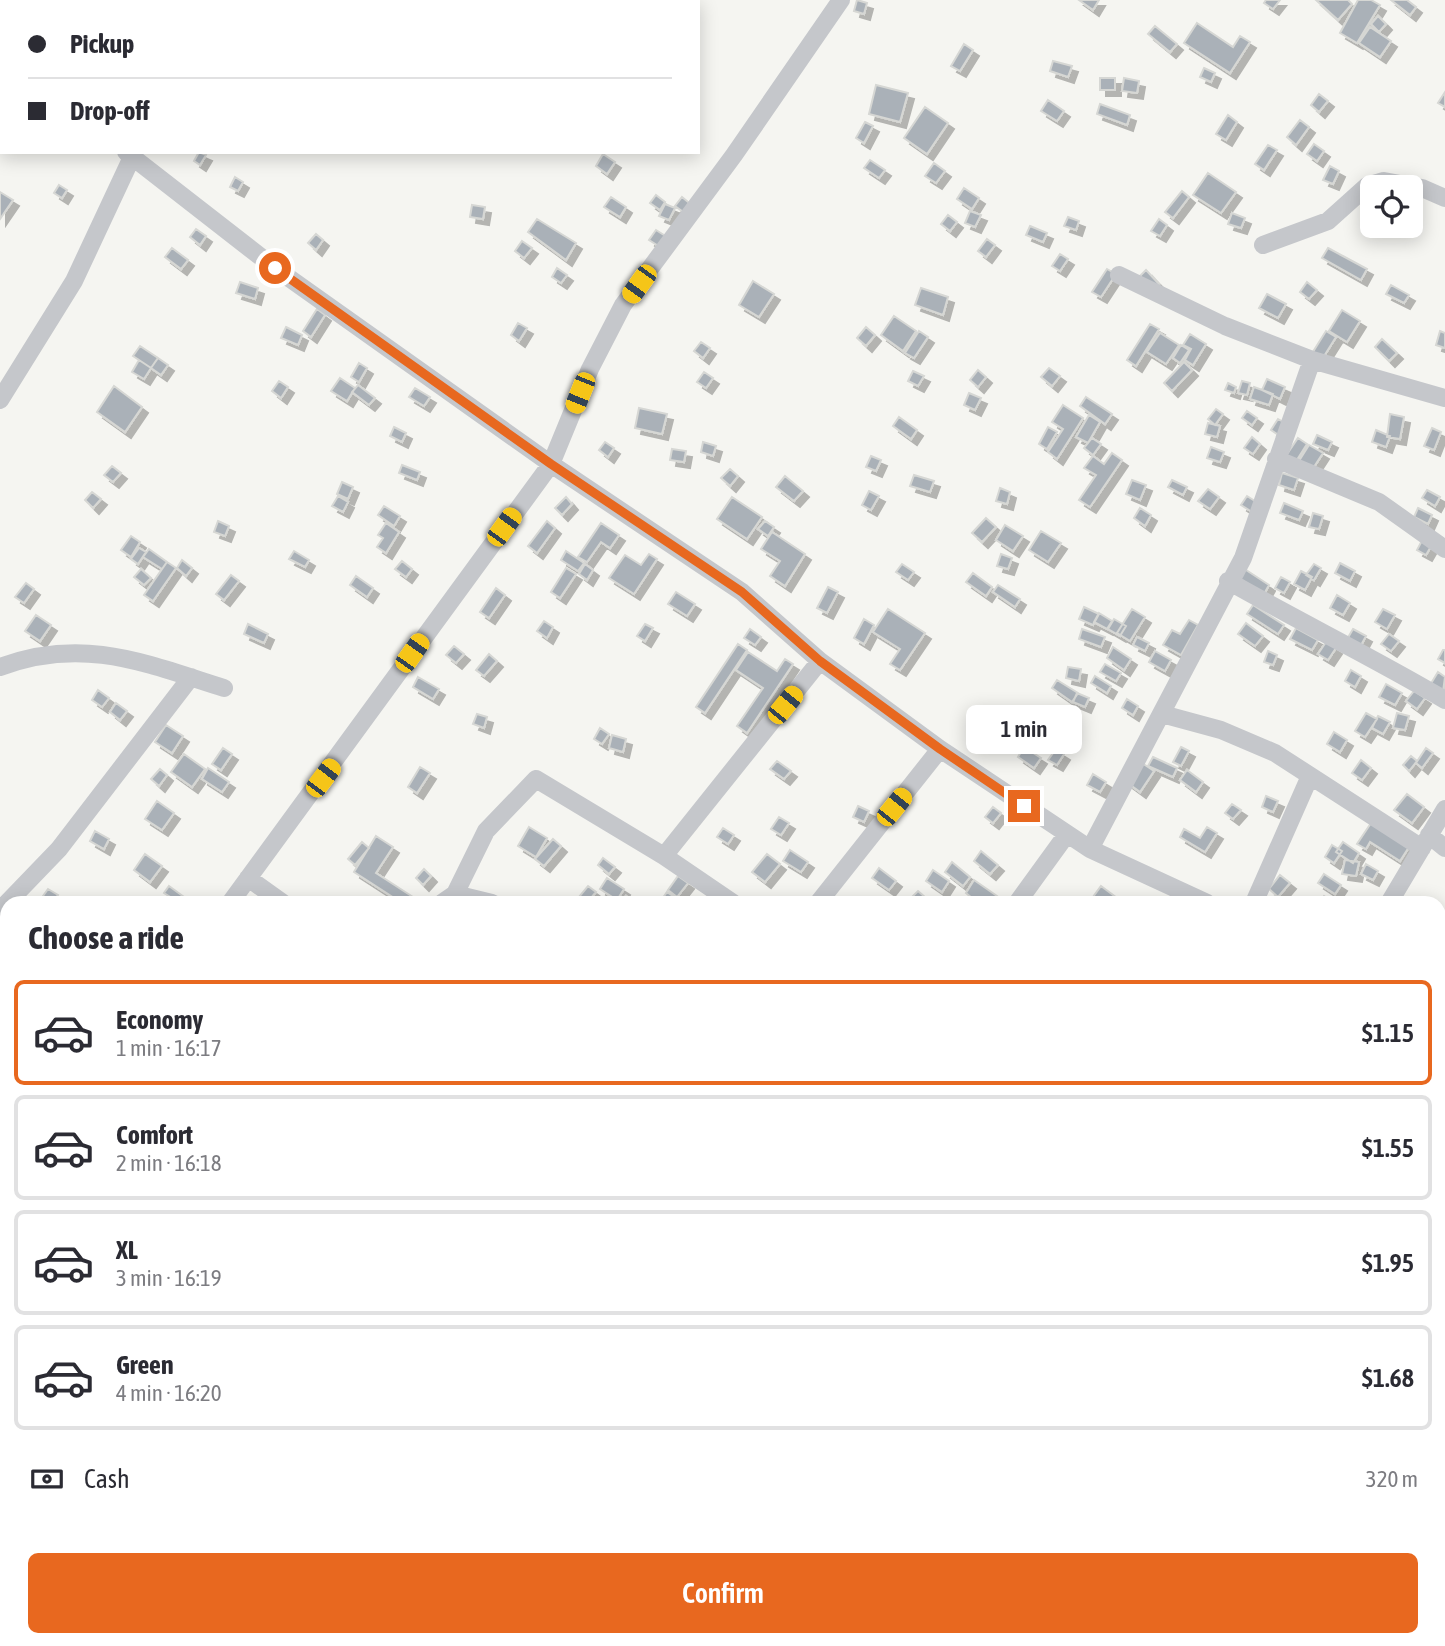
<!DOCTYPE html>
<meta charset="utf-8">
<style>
body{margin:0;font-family:"Asap Condensed",sans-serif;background:#f2f2f3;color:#2b2b33;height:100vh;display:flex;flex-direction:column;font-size:26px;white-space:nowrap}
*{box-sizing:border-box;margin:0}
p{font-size:23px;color:#7c7c81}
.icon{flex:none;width:38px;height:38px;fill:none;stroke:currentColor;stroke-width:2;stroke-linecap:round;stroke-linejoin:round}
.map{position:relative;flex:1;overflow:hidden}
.panel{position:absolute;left:0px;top:896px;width:1446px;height:751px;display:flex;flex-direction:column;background:#fff;border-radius:21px 21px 0 0;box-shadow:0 4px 18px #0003}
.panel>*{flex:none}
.banner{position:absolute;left:0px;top:0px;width:700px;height:154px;box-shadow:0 4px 18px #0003;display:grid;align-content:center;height:154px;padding:0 28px;background:#fff}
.tools{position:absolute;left:1360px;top:175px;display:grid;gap:14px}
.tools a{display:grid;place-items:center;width:63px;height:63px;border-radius:10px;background:#fff;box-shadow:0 4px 18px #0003;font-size:35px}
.end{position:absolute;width:32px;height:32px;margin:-16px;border:9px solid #e8681f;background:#fff;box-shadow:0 0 0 4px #fff}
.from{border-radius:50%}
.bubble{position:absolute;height:49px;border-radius:10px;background:#fff;box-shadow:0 4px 18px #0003;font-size:23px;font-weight:600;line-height:49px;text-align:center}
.car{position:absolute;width:21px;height:42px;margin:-21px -10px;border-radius:9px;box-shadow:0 0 5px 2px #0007;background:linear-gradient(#f5c518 24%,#345 0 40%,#f5c518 0 76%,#345 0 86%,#f5c518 0)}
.banner b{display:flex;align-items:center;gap:24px;height:66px;font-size:26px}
.banner b+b{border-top:2px solid #e1e1e2}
.banner i{width:18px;height:18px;background:#2b2b33}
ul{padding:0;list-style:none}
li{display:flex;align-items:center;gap:21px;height:105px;margin:0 14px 10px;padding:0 14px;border:4px solid #e1e1e2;border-radius:10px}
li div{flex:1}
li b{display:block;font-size:26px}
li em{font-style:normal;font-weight:600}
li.current{border-color:#e8681f}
li>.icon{width:63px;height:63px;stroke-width:1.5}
h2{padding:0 28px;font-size:32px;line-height:84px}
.pay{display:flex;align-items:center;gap:18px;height:77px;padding:0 28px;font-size:26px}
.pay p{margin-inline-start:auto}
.cta{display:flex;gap:14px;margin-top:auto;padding:14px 28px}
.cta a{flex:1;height:80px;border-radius:10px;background:#e8681f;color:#fff;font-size:28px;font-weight:600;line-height:80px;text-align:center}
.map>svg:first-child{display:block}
</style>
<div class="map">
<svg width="1445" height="1646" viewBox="0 0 1445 1646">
<defs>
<filter id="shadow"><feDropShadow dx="6" dy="6" stdDeviation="0" flood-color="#0004"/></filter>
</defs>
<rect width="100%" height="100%" fill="#f5f5f1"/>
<path fill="#aab1b8" stroke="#d6d7d4" stroke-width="2" filter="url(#shadow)" d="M857,0L867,3L864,14L854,11Z
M1079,0H1099L1093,10Z
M1266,0H1280L1273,9L1264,3Z
M1316,0H1348L1352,4L1338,20Z
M1358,0H1371L1380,5L1357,43L1340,33Z
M1391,0H1407L1416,7L1410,15Z
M1378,16L1386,24L1379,32L1371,24Z
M1197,23L1233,47L1240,36L1250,42L1230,73L1184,43Z
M1155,26L1177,44L1170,52L1148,34Z
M1370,27L1391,41L1380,57L1359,43Z
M964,44L973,50L960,71L951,66Z
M1053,61L1072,66L1068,77L1050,71Z
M1204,68L1215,73L1211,82L1200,77Z
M1100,78H1115V90H1100Z
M1124,78L1139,81L1137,93L1122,91Z
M876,85L908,93L900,122L869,114Z
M1445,92V107L1438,103Z
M1319,94L1328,101L1319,112L1311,105Z
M1048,100L1064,111L1057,121L1041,111Z
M1100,104L1130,115L1127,125L1097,114Z
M925,107L948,123L927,154L904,138Z
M1228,115L1237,122L1226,140L1216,134Z
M1300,120L1309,127L1296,145L1287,137Z
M865,122L873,126L864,143L856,138Z
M1314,144L1324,151L1317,161L1307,154Z
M1268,145L1277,150L1264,170L1255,164Z
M199,152L206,155L200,165L194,161Z
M603,154L615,162L607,174L596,166Z
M870,160L885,170L879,178L864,168Z
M934,163L945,171L936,183L925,176Z
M1330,166L1339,171L1333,184L1323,180Z
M1208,173L1236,192L1221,213L1193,195Z
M235,177L243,182L238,191L230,187Z
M59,185L67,190L62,198L54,193Z
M964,188L979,198L972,209L957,199Z
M1182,191L1189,197L1173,218L1165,212Z
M0,192L13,200L0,219Z
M656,195L665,202L660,210L650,203Z
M611,197L626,207L620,217L604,207Z
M682,197L693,206L686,214L675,206Z
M665,204L675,208L669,220L659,216Z
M472,205L485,207L483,219L470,217Z
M970,211L981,215L975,227L965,223Z
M1232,213L1245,218L1241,228L1228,224Z
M948,215L957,222L950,231L941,224Z
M1068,217L1079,221L1076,230L1064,226Z
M537,219L576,243L566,260L528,232Z
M1159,219L1167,225L1160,236L1151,231Z
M1030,226L1047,233L1043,242L1026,235Z
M196,229L206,236L200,245L190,237Z
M656,230L667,237L660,247L649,240Z
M316,234L323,240L316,250L308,243Z
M987,239L995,245L986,257L978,251Z
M522,241L532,248L524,258L515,251Z
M172,248L188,260L181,269L165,257Z
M1328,248L1367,269L1361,280L1322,258Z
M1060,254L1068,259L1060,271L1052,266Z
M557,268L567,275L561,283L552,277Z
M1107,269L1116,274L1101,297L1092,292Z
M1146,270L1159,284L1150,292L1137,279Z
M753,281L774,294L759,317L739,305Z
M240,282L258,288L255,299L236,293Z
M1307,282L1317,290L1309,299L1300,292Z
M1391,285L1409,295L1404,303L1386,294Z
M921,288L948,297L943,315L915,305Z
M1267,294L1286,304L1278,318L1259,308Z
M317,309L325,315L311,337L303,331Z
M1342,310L1360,321L1347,342L1329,331Z
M894,316L916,331L903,351L881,335Z
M518,323L527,328L519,341L511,335Z
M1150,324L1159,329L1136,366L1127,360Z
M286,327L302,335L298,345L281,338Z
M866,327L875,335L866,346L857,338Z
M919,331L928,337L914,358L905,353Z
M1326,331L1336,337L1321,361L1311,355Z
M1440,331L1445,333V348L1436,345Z
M1160,333L1179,345L1166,364L1147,352Z
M1190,334L1206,344L1193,365L1185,360L1191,349L1183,345Z
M1382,339L1397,353L1389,361L1375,347Z
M701,342L710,348L703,358L694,351Z
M1181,345L1189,350L1180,363L1173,358Z
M140,346L158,358L151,368L133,356Z
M158,358L168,365L161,375L151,368Z
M139,360L151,368L144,379L132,372Z
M1184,362L1192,370L1172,391L1164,383Z
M359,363L367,368L359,382L351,377Z
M1049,368L1060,376L1052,386L1041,377Z
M978,370L986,377L978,387L970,380Z
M913,371L924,376L918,386L908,381Z
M704,372L713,378L706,388L697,382Z
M340,378L355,388L347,401L331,391Z
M1267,379L1285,387L1280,399L1262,390Z
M279,381L288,387L281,398L272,391Z
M1242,381L1250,383L1247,395L1238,393Z
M1228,383L1236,387L1234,393L1225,390Z
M358,385L375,398L369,405L352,392Z
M114,386L142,407L125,432L97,412Z
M1254,387L1273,394L1269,405L1250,399Z
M415,388L430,397L424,406L409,397Z
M969,393L981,398L975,410L964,405Z
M1086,397L1112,414L1105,424L1080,406Z
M1063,405L1083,418L1057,459L1048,452L1063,429L1052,422Z
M639,408L667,414L662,434L635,428Z
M1216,409L1223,414L1215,425L1208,419Z
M1247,411L1257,418L1252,425L1242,418Z
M1390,414L1404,417L1400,439L1387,437Z
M1089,415L1100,422L1088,443L1076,437Z
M899,417L917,430L911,439L893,426Z
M1278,419L1287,424L1280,436L1271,430Z
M1208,423L1220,426L1217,437L1205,434Z
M394,427L406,433L402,442L390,436Z
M1048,427L1057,432L1047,449L1039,444Z
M1432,428L1441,432L1434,450L1424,446Z
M1376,430L1390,436L1386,447L1372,442Z
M1317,435L1332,442L1328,450L1313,444Z
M1252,437L1260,444L1253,454L1244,448Z
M1092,438L1101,444L1093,455L1084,448Z
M1298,438L1307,444L1295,463L1285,457Z
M605,442L614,448L608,457L599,450Z
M703,442L716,446L713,456L701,452Z
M1309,445L1323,453L1310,473L1297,464Z
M1211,447L1224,452L1220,462L1207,458Z
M672,449L686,451L684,462L670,460Z
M1112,453L1122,460L1090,507L1079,500L1096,475L1084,468L1093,456L1104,464Z
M871,456L881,460L876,471L866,467Z
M402,465L420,472L417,480L399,473Z
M112,466L121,473L113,482L104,475Z
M730,469L738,476L730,486L721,478Z
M1282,473L1298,478L1294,490L1279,485Z
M914,475L934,481L930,492L910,486Z
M785,476L803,491L794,501L776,487Z
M1132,480L1146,485L1140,500L1126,494Z
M1172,480L1187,487L1183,495L1168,487Z
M342,482L353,487L348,499L337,494Z
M1000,488L1010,492L1007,504L996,501Z
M1208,489L1219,497L1210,509L1198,501Z
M1427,490L1440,497L1435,506L1422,498Z
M869,491L879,496L871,510L862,505Z
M92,492L101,499L93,508L85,500Z
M338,496L348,502L343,512L332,506Z
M1247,496L1258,503L1252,512L1241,505Z
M566,497L572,504L562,515L555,508Z
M732,497L762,517L747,539L717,519Z
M1284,503L1303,511L1299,520L1280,513Z
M384,506L400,516L394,526L378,515Z
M1140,508L1151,515L1145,526L1134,518Z
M1418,508L1432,515L1428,524L1414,517Z
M1313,513L1323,516L1319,529L1309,527Z
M986,518L996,527L982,542L972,533Z
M218,521L229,526L225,536L214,532Z
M547,521L555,528L537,553L528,546Z
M765,521L774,527L768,536L758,529Z
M386,523L399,532L386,553L377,547L383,538L378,535Z
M601,523L619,535L610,548L601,542L587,562L578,557Z
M1005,525L1023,536L1013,551L996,540Z
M1041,531L1061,543L1048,562L1029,550Z
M1427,531L1437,536L1426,555L1417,550Z
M772,532L805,554L785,586L770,576L780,561L761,549Z
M131,536L140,542L131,557L121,550Z
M139,548L146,552L138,564L131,559Z
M149,549L167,562L162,569L143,557Z
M294,551L309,560L305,567L289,559Z
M566,551L584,563L578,571L561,560Z
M649,554L657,559L634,594L609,578L625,555L641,565Z
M1001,554L1012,558L1008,569L997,566Z
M182,560L192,568L186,576L177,568Z
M402,561L412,569L406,577L395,569Z
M167,562L176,568L153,601L144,595Z
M1340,563L1355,571L1350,581L1335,573Z
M585,564L593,570L587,580L579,574Z
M902,564L914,572L908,580L896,572Z
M1314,564L1321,568L1314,580L1306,575Z
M1240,566L1269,585L1264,594L1234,575Z
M566,568L576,574L560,598L551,592Z
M141,569L151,578L144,585L134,577Z
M1301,571L1312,577L1305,590L1294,584Z
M973,573L992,587L986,596L966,582Z
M231,575L239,581L224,600L216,594Z
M356,576L373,588L367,597L350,585Z
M1281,577L1290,582L1284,593L1275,588Z
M26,583L34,589L24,603L15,597Z
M998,585L1020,599L1015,607L993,592Z
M828,587L838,592L827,613L817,608Z
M496,588L505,595L489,618L480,612Z
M676,592L695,604L687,616L668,604Z
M1337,595L1350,603L1343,615L1330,608Z
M1253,605L1284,625L1278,634L1247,614Z
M1084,607L1099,614L1093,625L1079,619Z
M888,609L925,633L900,670L890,664L900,649L873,632Z
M1132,609L1145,617L1130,641L1117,633Z
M1383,609L1395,615L1387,629L1375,622Z
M1099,613L1112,621L1107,629L1094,622Z
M36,615L51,625L40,641L25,631Z
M864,619L874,625L864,644L854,638Z
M1114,619L1126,626L1120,636L1108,629Z
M1189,620L1198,625L1181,655L1163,645L1172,630L1180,634Z
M544,621L553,627L547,638L537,631Z
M1246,623L1263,636L1255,646L1238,634Z
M248,624L268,634L264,643L244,634Z
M645,624L653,628L645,641L637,636Z
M1296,628L1318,640L1312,650L1290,639Z
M750,629L761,637L755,645L744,638Z
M1082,629L1105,637L1101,647L1079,639Z
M1353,629L1366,636L1359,649L1346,641Z
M1389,634L1399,641L1391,651L1381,644Z
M1137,637L1149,643L1145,651L1133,645Z
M1326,642L1336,648L1328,660L1318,654Z
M738,644L747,650L705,713L696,707Z
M454,646L464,654L456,663L446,655Z
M1113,647L1131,659L1124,670L1107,658Z
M1443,650H1445V663L1438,659Z
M1155,651L1171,660L1165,671L1149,662Z
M1268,651L1277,655L1273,665L1264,662Z
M748,652L777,671L785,659L793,664L747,733L737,726L763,688L736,670Z
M489,654L497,661L484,676L476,670Z
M1105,664L1121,673L1116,681L1100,672Z
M1068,667L1081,669L1079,681L1066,678Z
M1351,670L1361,676L1355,687L1345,681Z
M1438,672L1445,677L1443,692L1430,685Z
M1095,676L1111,686L1107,693L1091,683Z
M418,677L439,689L433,699L413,687Z
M1057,680L1078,693L1072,702L1052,688Z
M1386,684L1402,693L1395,705L1379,697Z
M98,690L109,698L102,707L92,700Z
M1414,691L1425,698L1417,709L1406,701Z
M1077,693L1089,698L1085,707L1073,702Z
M1127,699L1138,706L1133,715L1122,708Z
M116,703L127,711L120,720L110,712Z
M1366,713L1377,719L1365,737L1355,731Z
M1397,713L1409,716L1405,730L1393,728Z
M477,714L487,717L484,728L473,724Z
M1378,716L1390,722L1383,734L1372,728Z
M988,719L998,727L990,738L980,730Z
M166,725L183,736L172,753L155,742Z
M1052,727L1060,733L1053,744L1044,738Z
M600,728L609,734L602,744L594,739Z
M1334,732L1347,740L1340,752L1327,744Z
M612,735L626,739L623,752L609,748Z
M1024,747L1041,758L1034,768L1018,757Z
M1181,747L1189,751L1181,766L1173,762Z
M223,748L232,754L221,770L212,764Z
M1426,748L1433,753L1422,768L1416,763Z
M1056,749L1064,754L1057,765L1048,760Z
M184,754L205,769L192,787L171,772Z
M1411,756L1417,761L1409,771L1403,765Z
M1153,757L1177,768L1173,777L1148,766Z
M1361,760L1371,768L1362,780L1352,773Z
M777,761L791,771L784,779L770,769Z
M1139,761L1154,771L1140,792L1125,781Z
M420,767L430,773L417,793L408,787Z
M208,768L229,782L222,792L202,779Z
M160,769L167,775L159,786L151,779Z
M1187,770L1203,782L1196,792L1180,780Z
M1093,774L1106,782L1100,792L1087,785Z
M1407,794L1424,807L1412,823L1394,810Z
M1266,796L1278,801L1273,812L1262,807Z
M157,801L174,813L162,830L145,819Z
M1232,804L1241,810L1233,819L1225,813Z
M858,806L869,811L864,822L853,817Z
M993,807L1001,813L993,823L985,817Z
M779,817L789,823L781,835L771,829Z
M1371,823L1409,847L1400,861L1370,842L1366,849L1357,844Z
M529,827L547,838L536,857L518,846Z
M1207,827L1217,833L1205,852L1180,837L1184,829L1200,838Z
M723,828L734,835L728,844L717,837Z
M95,831L109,839L104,849L90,841Z
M376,836L393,847L376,873L413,897L410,903H402L354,872Z
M553,839L561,846L544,866L535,859Z
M362,842L369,848L355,865L348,859Z
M1343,842L1359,853L1353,863L1336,852Z
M1332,845L1342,851L1334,863L1325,857Z
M790,850L808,862L801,872L783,861Z
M981,851L998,865L990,874L974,861Z
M145,854L162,866L150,882L134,870Z
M767,854L780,864L765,882L752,872Z
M603,858L615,867L609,874L598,865Z
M1345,860L1359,862L1356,876L1342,874Z
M952,862L970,877L963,886L945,872Z
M1366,864L1378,871L1373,880L1361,874Z
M879,868L896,881L889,890L872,878Z
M424,869L431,876L423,885L416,878Z
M933,870L949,881L942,892L926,881Z
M1324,874L1341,885L1335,894L1318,883Z
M1280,875L1290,883L1278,897L1269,889Z
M678,876L688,883L677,897L668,890Z
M607,878L624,889L617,900L600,889Z
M974,880L997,896L993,903H978L966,893Z
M169,886L184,897L180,903L164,893Z
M588,886L596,892L587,903H574Z
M1101,886L1117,898L1113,903H1102L1093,897Z
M48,889L58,895L52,903H38Z
M918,891L926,898L921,903H913L909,900Z
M667,892L677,899L675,903L660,902Z
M626,896L636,903H621Z
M1324,896L1335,903H1319Z
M1438,967L1445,971L1439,982H1438Z
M0,1038L7,1042L2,1053L0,1052Z
M1445,1194V1231L1438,1227L1444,1216L1438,1212V1203Z
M1438,1347L1445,1352V1380L1438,1376Z
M1,1397L7,1400L6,1413L0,1410Z
M1439,1513L1445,1517V1531L1438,1527Z
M517,1640H529L545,1646H517Z
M784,1640H796L798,1641L795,1646H780Z
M962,1640H975L971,1646H958Z
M1065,1640H1081L1077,1646H1061Z
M1209,1640L1218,1646H1204Z
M1227,1640H1230L1237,1645L1223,1646Z
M1234,1640H1255L1251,1646Z"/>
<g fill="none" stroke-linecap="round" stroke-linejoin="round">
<path stroke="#c5c7cb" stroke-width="18" d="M53,0V2
M0,67L2,68
M126,152L275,268L551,464L742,592L820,661L940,749L1090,849L1207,903
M1263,245L1328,221L1367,186L1384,181L1422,188L1445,198
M1119,275L1225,326L1312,360L1445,398
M0,400L74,281L132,157
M1276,459L1379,502L1445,549
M1228,581C1300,622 1374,658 1445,700
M0,667C83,636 145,663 224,688
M1162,714L1221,730L1275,753L1422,848
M1429,835L1445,848
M1090,849L1243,558L1312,360
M664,856L820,661
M248,878L283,903
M455,894L492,903
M230,903L551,464L590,369L623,305L734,155L841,0
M442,903L455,894L486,831L536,779L664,856L733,903
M818,903L940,749
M1017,903L1067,834
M1254,903L1310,776
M1389,903L1445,809
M0,930L7,903L59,849L191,677
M0,978L7,1002
M1438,1074L1445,1079
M0,1208L7,1198
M1438,1306L1445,1311
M1438,1470L1445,1461
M0,1491L7,1497
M0,1640L7,1622
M165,1640L170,1646
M361,1640L380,1646
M651,1640L659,1646
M834,1640L842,1646
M1111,1640L1120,1646
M1421,1640L1430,1646
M275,1646L278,1640
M593,1646L597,1640
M889,1646L893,1640
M1310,1646L1315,1640"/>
</g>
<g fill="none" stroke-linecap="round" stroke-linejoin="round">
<path stroke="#e8681f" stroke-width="9" d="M275,268L551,464L742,592L820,661L940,749L1024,806"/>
</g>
</svg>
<div class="tools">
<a><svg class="icon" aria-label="locate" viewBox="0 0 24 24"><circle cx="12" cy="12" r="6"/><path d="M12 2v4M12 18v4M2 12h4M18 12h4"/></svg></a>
</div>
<i class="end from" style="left:275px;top:268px"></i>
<i class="end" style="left:1024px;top:806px"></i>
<div class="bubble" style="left:966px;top:705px;width:116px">1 min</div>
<i class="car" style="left:639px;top:284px;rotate:216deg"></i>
<i class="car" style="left:580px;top:393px;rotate:202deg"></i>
<i class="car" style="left:504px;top:527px;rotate:36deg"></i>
<i class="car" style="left:412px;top:653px;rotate:35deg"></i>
<i class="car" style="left:785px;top:705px;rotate:39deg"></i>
<i class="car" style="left:323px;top:778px;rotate:37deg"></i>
<i class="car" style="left:894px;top:807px;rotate:39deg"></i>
<div class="banner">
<b><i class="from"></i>Pickup</b>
<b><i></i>Drop-off</b>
</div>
<section class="panel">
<h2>Choose a ride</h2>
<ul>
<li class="current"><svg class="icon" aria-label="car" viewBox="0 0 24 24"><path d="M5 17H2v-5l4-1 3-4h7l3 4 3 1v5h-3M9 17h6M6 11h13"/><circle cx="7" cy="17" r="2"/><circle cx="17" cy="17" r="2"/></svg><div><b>Economy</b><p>1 min · 16:17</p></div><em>$1.15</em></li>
<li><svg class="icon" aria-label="car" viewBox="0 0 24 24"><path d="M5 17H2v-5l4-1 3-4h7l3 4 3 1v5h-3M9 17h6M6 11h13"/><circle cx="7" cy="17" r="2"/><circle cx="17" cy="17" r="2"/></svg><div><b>Comfort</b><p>2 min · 16:18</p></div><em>$1.55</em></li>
<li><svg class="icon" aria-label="car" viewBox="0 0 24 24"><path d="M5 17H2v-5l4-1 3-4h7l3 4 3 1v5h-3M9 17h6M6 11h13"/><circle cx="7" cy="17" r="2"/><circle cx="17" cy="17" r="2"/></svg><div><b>XL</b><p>3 min · 16:19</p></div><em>$1.95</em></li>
<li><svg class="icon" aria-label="car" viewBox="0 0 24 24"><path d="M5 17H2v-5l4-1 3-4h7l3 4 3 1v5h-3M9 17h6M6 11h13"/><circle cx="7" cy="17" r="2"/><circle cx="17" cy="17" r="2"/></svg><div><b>Green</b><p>4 min · 16:20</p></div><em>$1.68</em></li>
</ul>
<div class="pay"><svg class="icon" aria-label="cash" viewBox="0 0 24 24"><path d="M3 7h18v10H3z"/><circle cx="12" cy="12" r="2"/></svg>Cash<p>320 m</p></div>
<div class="cta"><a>Confirm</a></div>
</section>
</div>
